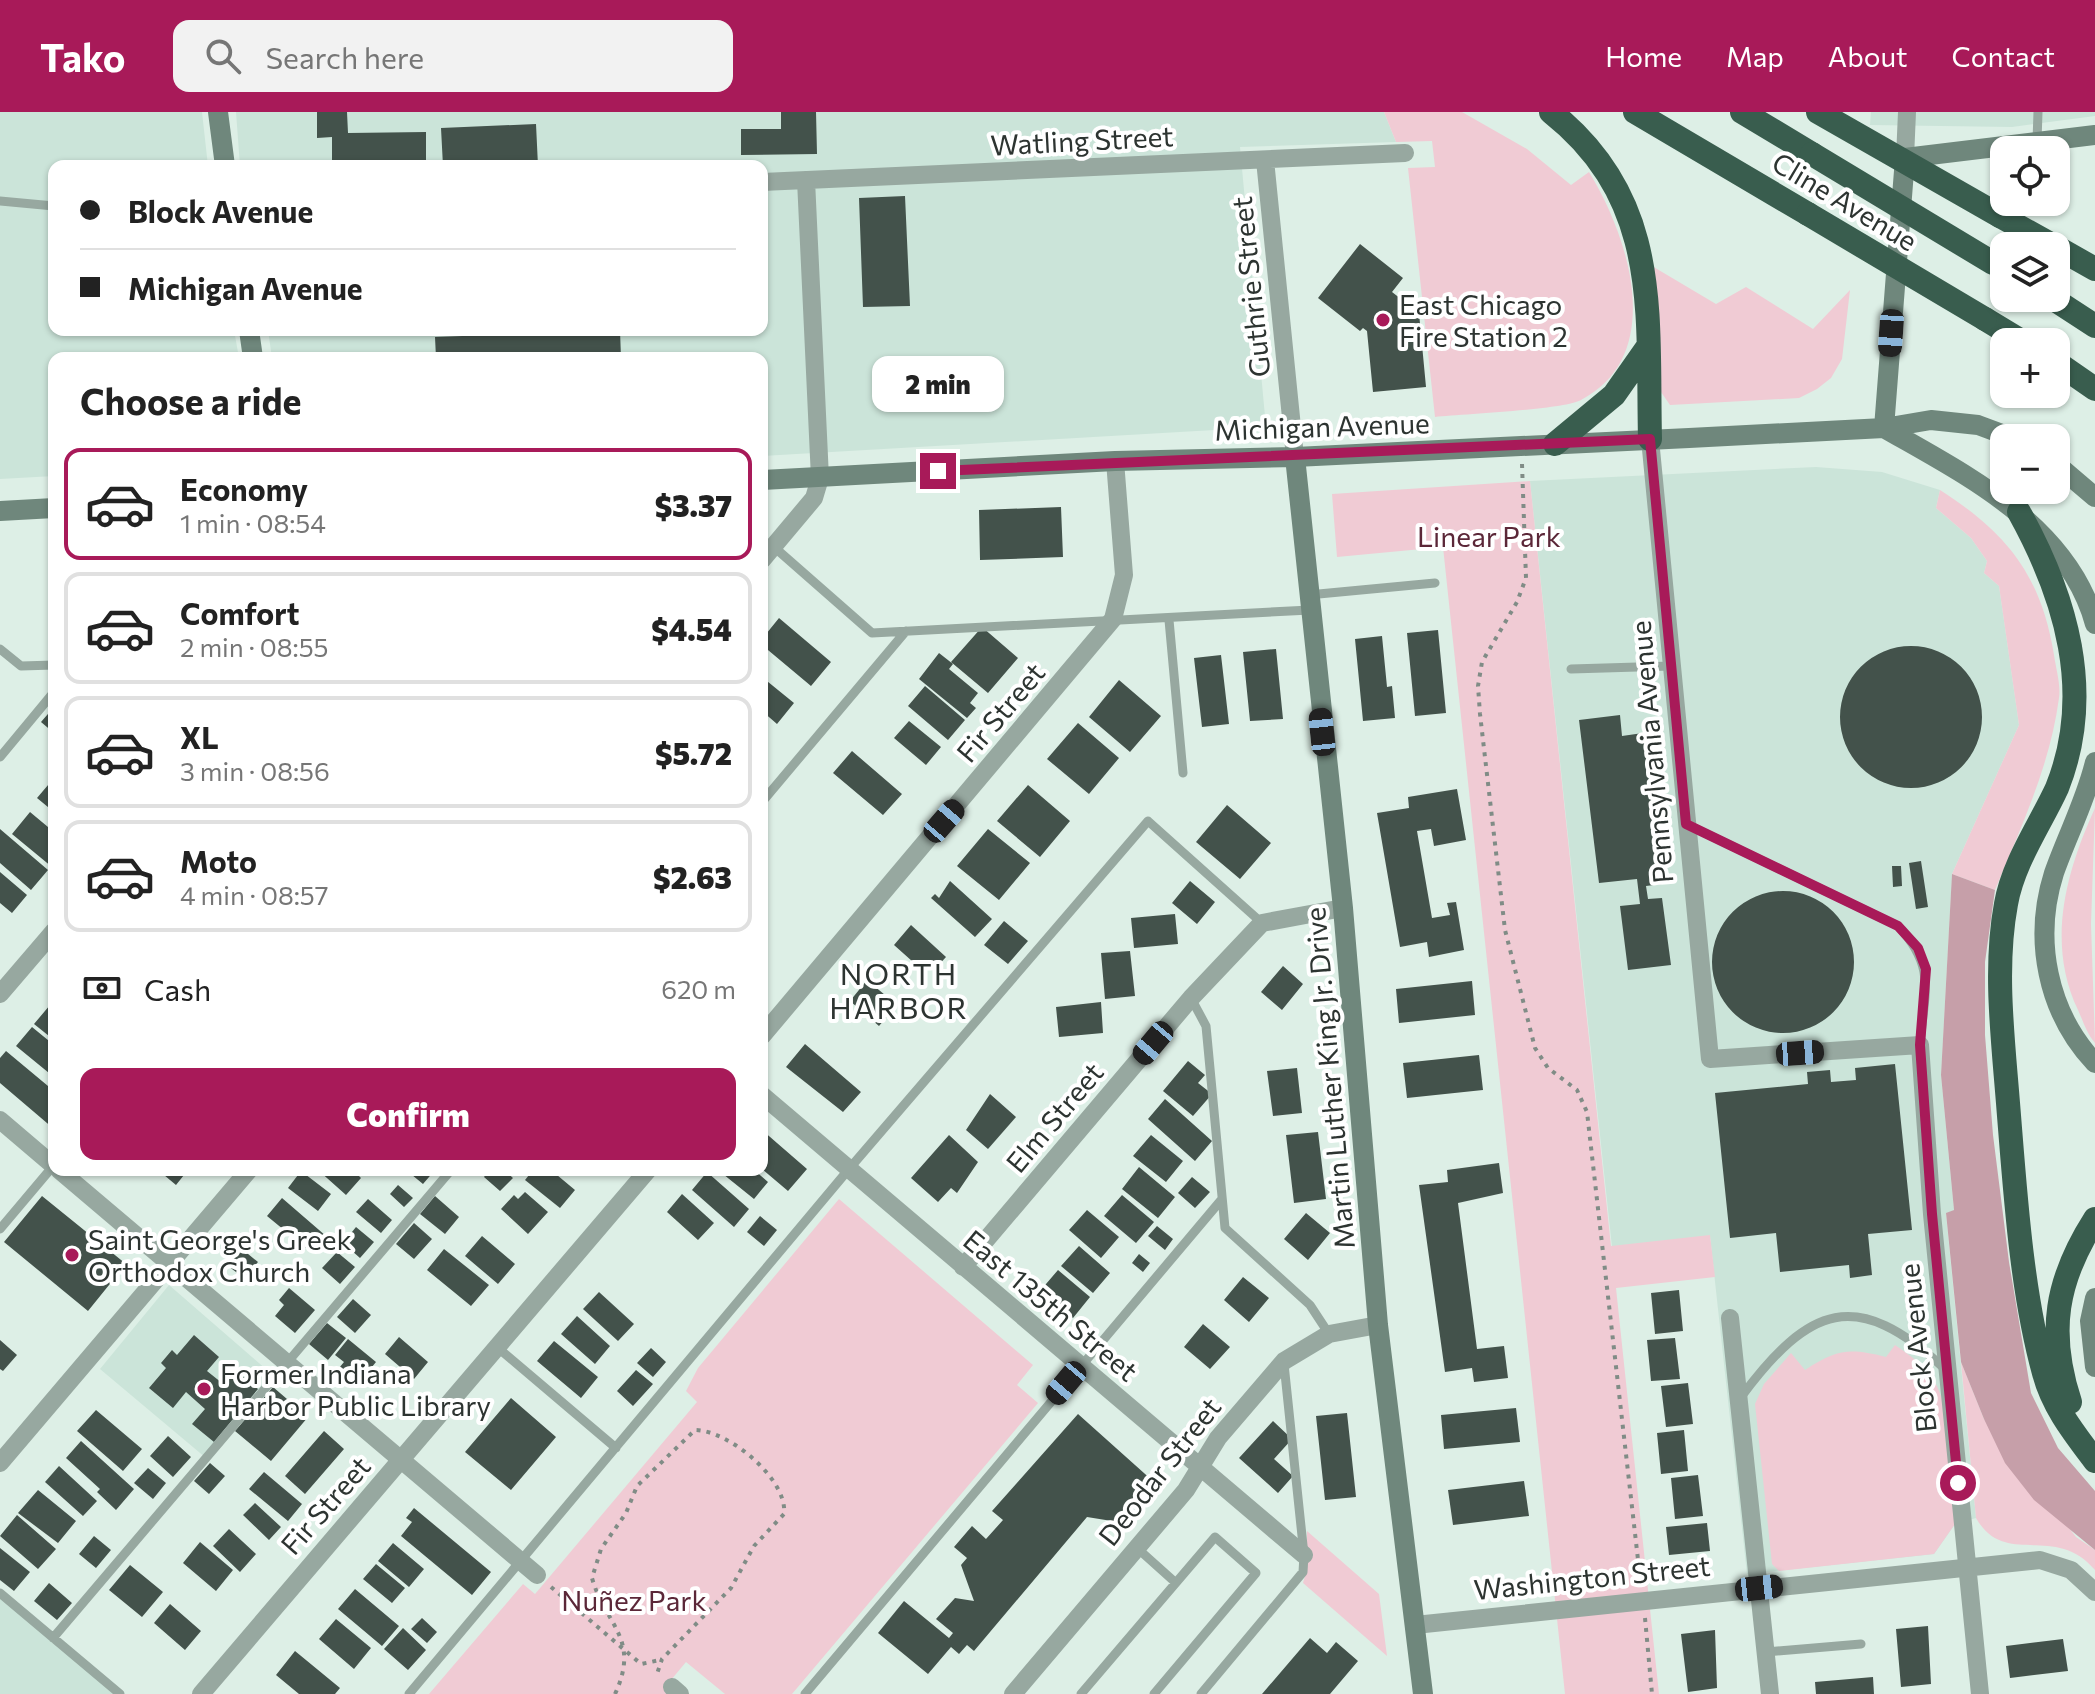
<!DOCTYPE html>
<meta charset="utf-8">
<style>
body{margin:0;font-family:Commissioner,sans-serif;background:#f2f2f2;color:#222;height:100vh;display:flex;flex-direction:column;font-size:30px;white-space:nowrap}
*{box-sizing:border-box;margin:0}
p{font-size:26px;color:#767676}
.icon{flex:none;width:44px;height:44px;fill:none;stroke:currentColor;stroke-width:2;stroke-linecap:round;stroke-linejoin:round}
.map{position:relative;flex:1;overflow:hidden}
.panel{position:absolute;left:48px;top:240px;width:720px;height:824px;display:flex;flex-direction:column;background:#fff;border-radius:16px;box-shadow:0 2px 6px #0004}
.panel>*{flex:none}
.guide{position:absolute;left:48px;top:48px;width:720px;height:176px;border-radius:16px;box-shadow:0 2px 6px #0004;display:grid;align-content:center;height:176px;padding:0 32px;background:#fff}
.controls{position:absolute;left:1990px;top:24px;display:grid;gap:16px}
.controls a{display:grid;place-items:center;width:80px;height:80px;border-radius:16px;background:#fff;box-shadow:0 2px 6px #0004;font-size:40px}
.end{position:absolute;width:36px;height:36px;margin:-18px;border:10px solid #a81a59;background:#fff;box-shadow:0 0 0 4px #fff}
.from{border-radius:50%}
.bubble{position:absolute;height:56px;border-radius:16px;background:#fff;box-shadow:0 2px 6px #0004;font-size:26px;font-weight:800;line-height:56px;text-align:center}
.car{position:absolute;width:24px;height:48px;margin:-24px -12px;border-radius:10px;box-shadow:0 0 6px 2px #0007;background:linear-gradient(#222 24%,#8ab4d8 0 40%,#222 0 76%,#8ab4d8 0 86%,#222 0)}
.guide b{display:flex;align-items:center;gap:28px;height:76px;font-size:30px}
.guide b+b{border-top:2px solid #e0e0e0}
.guide i{width:20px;height:20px;background:#222}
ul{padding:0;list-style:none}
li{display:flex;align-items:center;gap:24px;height:112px;margin:0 16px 12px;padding:0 16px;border:4px solid #e0e0e0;border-radius:16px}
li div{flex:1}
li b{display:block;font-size:30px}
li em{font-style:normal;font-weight:800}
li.current{border-color:#a81a59}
li>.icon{width:72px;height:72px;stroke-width:1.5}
h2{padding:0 32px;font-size:36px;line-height:96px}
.pay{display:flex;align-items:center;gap:20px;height:88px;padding:0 32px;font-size:30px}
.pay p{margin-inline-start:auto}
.primary-button{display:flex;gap:16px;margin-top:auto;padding:16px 32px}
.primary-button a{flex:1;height:92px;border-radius:16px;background:#a81a59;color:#fff;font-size:32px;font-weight:800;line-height:92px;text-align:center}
header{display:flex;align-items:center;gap:48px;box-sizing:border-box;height:112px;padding:0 40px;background:#a81a59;color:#fff}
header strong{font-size:38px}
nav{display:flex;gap:44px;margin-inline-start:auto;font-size:28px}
.search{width:560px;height:72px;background:#f2f2f2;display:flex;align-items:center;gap:20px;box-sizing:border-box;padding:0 28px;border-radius:16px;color:#767676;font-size:30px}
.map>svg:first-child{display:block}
</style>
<header>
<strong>Tako</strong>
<div class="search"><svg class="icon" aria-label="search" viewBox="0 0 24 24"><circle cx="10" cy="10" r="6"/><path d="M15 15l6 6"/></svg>Search here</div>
<nav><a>Home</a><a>Map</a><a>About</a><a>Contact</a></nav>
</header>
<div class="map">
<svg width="2095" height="1582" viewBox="0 0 2095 1582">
<rect width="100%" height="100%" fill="#ddefe6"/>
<path fill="#cbe4d9" d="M0,0H202L208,54H54V218H234L239,246H54V364L0,367Z
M236,0H1384L1396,30L1240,35L1266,315L762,344V246H272L268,218H762V54H240Z
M1871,0H2095V4L2012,15L1870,13Z
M1816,355L1882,360L1940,378L1936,396L1971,426L1987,449L1984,461L1999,474L2019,613L1952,762L1941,963L1954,1098L1946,1102L1976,1406L1955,1412L1934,1442L1747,1462L1710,1124L1612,1135L1530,369Z
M169,1173L275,1265L206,1346L100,1257Z
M0,1481L120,1582H0Z"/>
<path fill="#f0cbd4" d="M1384,0H1462L1527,37L1571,73L1589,60C1629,125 1667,243 1581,288C1563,298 1462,302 1435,305L1408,56L1435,55L1432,29L1396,30Z
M1652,154L1716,192L1746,175L1813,217L1850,178L1842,247L1831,266L1817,277L1799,286L1670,293L1661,280Z
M1530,369L1611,1134L1710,1123L1715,1165L1616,1176L1659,1582H1565L1443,435L1337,445L1332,382Z
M1940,378C2007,421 2041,463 2054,543C2056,557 2061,573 2059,586C2050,654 2021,715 1995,778L1952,762L2019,613L1999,474L1984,461L1987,449L1971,426L1936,396Z
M2095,696L2091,812L2095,931C2087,922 2083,909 2078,898C2046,831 2066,760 2095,696Z
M839,1087L1033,1253L1017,1273L1038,1291L792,1582H725L686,1550L671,1568L667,1582H429L523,1472L535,1482L697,1290L686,1279L698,1256Z
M1895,1233C1918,1249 1935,1261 1943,1290L1955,1412L1934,1442L1779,1459L1772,1452L1755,1292L1764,1272L1791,1241L1805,1258C1838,1237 1849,1236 1886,1245Z
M1961,1250L1984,1307L2076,1425L2095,1438V1458C2055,1410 2005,1457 1976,1406Z
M1307,1419L1379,1482L1387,1544L1303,1471L1307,1457Z"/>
<path fill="#c69fa9" d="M1952,762L1995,778L1985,850V923L1993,1023L2009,1150L2031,1281L2058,1336L2095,1379V1438L2034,1388L2005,1351L1984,1307L1961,1250L1946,1101L1954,1098L1941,963Z"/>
<path fill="#43524b" d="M317,0H347L348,21L426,20V54H332V25L317,26Z
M781,0H816L817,42L741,43V17H781Z
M536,12L538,54H443L441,16Z
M905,84L910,194L863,195L859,86Z
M1360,132L1403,166L1392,180L1419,201L1426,275L1373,280L1367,219L1363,216L1360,219L1318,186Z
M278,218H376V221L278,224Z
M620,218L621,246H436L435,225Z
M1061,395L1063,445L980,448L979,398Z
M779,506L831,550L811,574L762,533V527Z
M982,515L1018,546L988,581L951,550Z
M1438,518L1446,601L1415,604L1407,521Z
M1382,524L1387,575L1392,574L1395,606L1363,609L1355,527Z
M1840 605a71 71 0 1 1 142 0a71 71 0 1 1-142 0Z
M1276,537L1283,607L1250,609L1243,540Z
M939,541L953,552L949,557L978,581L970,591L976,596L967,606L919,567Z
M1221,543L1229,612L1202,615L1194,546Z
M762,565L794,591L777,612L762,599Z
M1119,568L1161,604L1130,640L1089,605Z
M925,574L965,608L948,628L908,594Z
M54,595V621L41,610Z
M1620,603L1622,624L1643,621L1662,772L1646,774L1648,787L1662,786L1671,853L1628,858L1620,794L1640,792L1637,767L1599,771L1579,608Z
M909,609L941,635L926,653L894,626Z
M1078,611L1119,646L1089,682L1047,647Z
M852,639L902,682L883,703L833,661Z
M54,666V700L37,686Z
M1028,673L1070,709L1040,745L997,709Z
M1457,677L1466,728L1434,734L1431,717L1417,719L1432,806L1450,803L1447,791L1456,790L1464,838L1429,845L1427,830L1400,835L1377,701L1409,696L1408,685Z
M1227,693L1271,731L1240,767L1196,730Z
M30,700L54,720L52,755L12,722Z
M0,717L48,758L31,778L0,751Z
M988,717L1030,751L999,788L957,754Z
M1921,749L1928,795L1916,797L1909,751Z
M1892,754H1901L1902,774L1893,775Z
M0,760L27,783L12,801L0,791Z
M950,769L992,807L975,825L931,786L935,782L939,786Z
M1190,769L1215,790L1197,812L1172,791Z
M1712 850a71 71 0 1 1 142 0a71 71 0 1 1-142 0Z
M1175,802L1178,832L1134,836L1131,806Z
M1004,809L1028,829L1008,852L984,833Z
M911,813L946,845L935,857L929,851L922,858L894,833Z
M1130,839L1135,884L1105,887L1101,841Z
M1283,854L1303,872L1282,898L1261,880Z
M867,868L897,893L879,914L850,889Z
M1472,869L1475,903L1399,911L1396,877Z
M1101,890L1103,921L1059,925L1056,895Z
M50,893L54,896V928L34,912Z
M32,915L54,933V955L49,961L16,934Z
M805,932L861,980L843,1000L786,955Z
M6,939L54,979V1017L0,971V946Z
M1479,943L1483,978L1407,986L1403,951Z
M1188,949L1205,963L1198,971L1212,982L1193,1004L1163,979Z
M1895,952L1912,1118L1868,1122L1872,1163L1850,1166L1849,1153L1780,1160L1776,1121L1730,1126L1715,981L1808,972L1807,960L1830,958L1831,970L1856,968L1855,956Z
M1297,956L1302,1001L1273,1004L1267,959Z
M990,982L1016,1005L988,1037L966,1018Z
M1165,987L1212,1029L1195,1049L1148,1007Z
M762,1018L807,1057L788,1079L762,1057Z
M1318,1020L1326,1087L1294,1091L1286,1023Z
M949,1023L978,1050L957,1081L951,1076L938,1090L911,1066Z
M1151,1023L1183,1049L1166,1070L1133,1044Z
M1499,1051L1503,1081L1458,1091L1477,1237L1504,1234L1508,1266L1474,1270L1472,1256L1445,1260L1419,1073L1448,1070L1447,1058Z
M1139,1055L1175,1085L1158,1106L1122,1077Z
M158,1058H188L176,1073Z
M318,1058H353L361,1066L346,1083Z
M406,1058H435L423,1072Z
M489,1058H504L513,1066L500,1079L484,1065Z
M533,1058H551L575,1078L560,1096L525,1068Z
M718,1058H754L768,1070L754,1087Z
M301,1059L331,1082L318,1099L288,1076Z
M707,1060L749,1097L734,1115L692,1078Z
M1192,1065L1210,1080L1195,1096L1178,1081Z
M398,1073L413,1086L404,1095L390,1082Z
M525,1080L548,1100L528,1122L501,1097L514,1083L518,1087Z
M682,1082L714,1111L698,1128L667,1100Z
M1122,1083L1154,1110L1136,1131L1104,1104Z
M42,1084L126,1152L88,1199L4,1130Z
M435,1084L459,1105L445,1122L420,1102Z
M282,1086L326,1124L312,1141L267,1104Z
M368,1087L392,1108L381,1121L356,1100Z
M1087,1098L1119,1125L1101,1146L1069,1118Z
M1306,1101L1330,1121L1308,1148L1284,1127Z
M760,1104L777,1118L764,1134L747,1120Z
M414,1111L432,1127L414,1147L396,1132Z
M1157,1114L1173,1127L1165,1138L1148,1124Z
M356,1115L374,1130L360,1146L343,1131Z
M482,1124L515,1152L498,1172L465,1144Z
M1079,1134L1110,1161L1093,1181L1061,1154Z
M242,1137L258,1150L244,1166L228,1154Z
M444,1137L489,1173L471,1194L427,1158Z
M337,1140L355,1155L340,1172L322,1156Z
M1139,1142L1150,1151L1143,1160L1132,1151Z
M1058,1158L1090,1185L1073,1206L1040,1179Z
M1243,1165L1269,1186L1249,1210L1224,1188Z
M289,1176L315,1198L295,1221L275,1204L284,1193L279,1188Z
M1679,1178L1683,1219L1655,1222L1651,1181Z
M599,1180L634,1212L618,1229L583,1197Z
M353,1187L371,1203L355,1221L337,1205Z
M577,1204L610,1234L595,1252L561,1222Z
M327,1211L346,1226L328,1248L309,1232Z
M1203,1212L1230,1235L1210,1257L1184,1235Z
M194,1223L219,1245L207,1259L222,1271L234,1257L258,1277L214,1330L192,1312L205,1297L186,1280L173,1296L149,1276L166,1256L161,1251L172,1238L177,1243Z
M399,1225L428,1250L414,1267L385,1242Z
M1675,1226L1680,1267L1651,1269L1647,1228Z
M348,1227L376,1250L358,1272L339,1256L344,1250L335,1243Z
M0,1228L17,1243L3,1259L0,1257Z
M554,1229L598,1265L581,1286L537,1249Z
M651,1236L666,1250L653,1265L637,1251Z
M636,1258L653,1272L633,1294L617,1279Z
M1688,1271L1693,1312L1666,1315L1661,1274Z
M273,1275L308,1305L271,1349L235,1319Z
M511,1286L556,1325L511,1378L465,1340Z
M1516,1296L1520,1330L1444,1337L1441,1303Z
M96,1298L142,1337L123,1359L77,1319Z
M1347,1301L1356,1385L1325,1388L1316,1304Z
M1078,1302L1154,1370L1118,1410L1087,1405L974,1539L967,1533L959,1542L951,1535L928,1562L878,1521L904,1489L949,1526L953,1521L936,1507L955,1486L974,1489L961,1453L967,1446L954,1435L972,1414L986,1427L1003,1408L992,1399Z
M1273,1309L1292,1327L1274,1347L1293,1364L1278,1381L1239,1346Z
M1684,1318L1688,1359L1661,1362L1657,1321Z
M324,1319L344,1337L305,1382L285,1364Z
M168,1324L191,1345L173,1365L150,1344Z
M81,1329L134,1377L116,1398L97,1380L100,1377L66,1346Z
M210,1351L225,1364L209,1382L194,1369Z
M59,1354L97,1389L83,1404L45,1370Z
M148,1356L166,1371L153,1387L134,1371Z
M264,1360L302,1392L288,1409L249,1377Z
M1698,1363L1703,1404L1675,1407L1671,1366Z
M1524,1369L1529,1404L1453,1413L1448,1378Z
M38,1378L76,1409L58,1431L18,1401Z
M255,1391L281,1415L269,1428L243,1403Z
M414,1396L491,1460L472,1483L401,1424L412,1410L406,1406Z
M17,1403L56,1437L38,1457L0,1424Z
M1707,1411L1710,1439L1669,1443L1666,1415Z
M229,1417L256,1442L240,1460L213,1434Z
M94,1424L111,1438L96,1456L79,1442Z
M200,1430L233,1458L216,1479L183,1451Z
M393,1431L424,1457L409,1475L378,1449Z
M0,1436L30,1460L14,1479L0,1468Z
M376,1452L405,1476L392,1491L363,1467Z
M130,1453L163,1480L142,1505L109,1478Z
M49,1471L72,1491L57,1508L34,1489Z
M355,1477L399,1514L382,1534L338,1497Z
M170,1492L201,1519L185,1538L154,1511Z
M422,1506L437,1520L427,1531L411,1517Z
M336,1507L371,1536L354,1557L319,1527Z
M1928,1514L1931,1572L1901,1575L1896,1517Z
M403,1516L426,1538L408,1558L384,1537Z
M1715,1518L1717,1576L1688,1580L1681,1522Z
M1310,1526L1327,1541L1336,1530L1358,1549L1330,1582H1262Z
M2063,1527L2068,1559L2010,1566L2006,1534Z
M295,1539L340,1576L335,1582H299L276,1563Z
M1873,1565L1874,1582H1816L1815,1570Z"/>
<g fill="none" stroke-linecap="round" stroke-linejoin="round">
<path stroke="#808c86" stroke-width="4" stroke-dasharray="4 6" stroke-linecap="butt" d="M1522,352L1526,466L1517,490L1482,550L1478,574L1480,602L1505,818L1535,936L1548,956L1577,978L1587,1000L1641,1474
M551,1475L641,1552L660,1548
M1645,1506L1652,1582
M615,1582C641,1526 605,1513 592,1466L601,1437L626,1401L637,1374L695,1318C728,1318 788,1367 784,1402L754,1434L731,1476L662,1547L656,1565"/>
<path stroke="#97a8a0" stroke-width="9" d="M2037,29L2038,0
M0,89L54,94
M774,435L872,521L1310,498
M1308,483L1435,471
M1169,508L1183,661
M0,537L21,554L54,553
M1571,557L1671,554
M0,645L54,580
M762,690L906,519
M1686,712L1898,814C1937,856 1924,880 1920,933
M1191,886L1206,914L1225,1116L1310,1193L1329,1222
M0,1117L54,1053
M497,1235L616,1336
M1741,1285C1809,1194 1856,1174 1945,1257
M1137,1436L1176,1471
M0,1481L120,1582
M53,1526L451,1058
M1766,1540L1861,1532
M409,1582L849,1057L1148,709L1262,811
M805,1582L1222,1087
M1081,1582L1215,1425L1256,1461L1154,1582
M1201,1582L1303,1460L1304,1443L1284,1252"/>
<path stroke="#97a8a0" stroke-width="18" d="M1905,46L1907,0
M1265,48L1295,345
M762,70L1405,41
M1650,327L1710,947L1920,933L1932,1102L1980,1582
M762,448L814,386L820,366L806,68
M0,882L54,819
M762,924L1113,507L1124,463L1115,349
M762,983L1304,1443
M0,1008L54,1054
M59,1058L537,1463
M963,1155L1191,886L1262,811L1343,796
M1730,1206L1770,1582
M0,1351L249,1058
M1415,1513L2040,1448L2071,1458L2095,1480
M672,1575L680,1582
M201,1582L648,1058
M1013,1582L1186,1378L1218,1326L1284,1249L1329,1222L1378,1213"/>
<path stroke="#6f877c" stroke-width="20" d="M218,0L225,54
M249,218L253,246
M1884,316L1905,46L2095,23
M1884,316C1966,363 2068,413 2095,512
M1295,345L1343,796L1378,1213L1423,1582
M2056,352L2095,385
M762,368L1115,349L1295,345L1689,326L1884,316L1931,308L1978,313L2013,326
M0,399L54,396
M2095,650C2086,688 2067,724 2054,761C2033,827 2047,900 2095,951
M2095,1186L2090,1209L2095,1255"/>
<path stroke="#395d4e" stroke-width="24" d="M1551,0C1662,88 1647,201 1650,327
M1635,0L1808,102
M1742,0L1812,42
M2000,104L2054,134
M2056,135L2095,157
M2052,186L2095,214
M1985,207L2023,230
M2056,250L2095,277
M1555,332L1614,283L1647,236
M2019,400C2066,485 2095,581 2057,676C2040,713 2013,751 2006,792C1994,856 2003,927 2008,991C2015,1077 2021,1178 2044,1261C2053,1295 2074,1321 2095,1349
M2070,1290C2047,1220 2056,1168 2095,1107"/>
<path stroke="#395d4e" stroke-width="24" d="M1818,0L2000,104
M1812,42L1993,151
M1808,102L1985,207"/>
</g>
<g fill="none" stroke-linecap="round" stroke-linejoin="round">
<path stroke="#a81a59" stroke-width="10" d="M938,359L1650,327L1686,712L1898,814L1918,836L1926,857L1920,933L1932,1102L1958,1371"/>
</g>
<g fill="#a81a59" stroke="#fff" stroke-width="3">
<circle cx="1383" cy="208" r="8"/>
<circle cx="72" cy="1143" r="8"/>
<circle cx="204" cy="1277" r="8"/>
</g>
<g text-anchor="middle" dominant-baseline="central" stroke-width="8" stroke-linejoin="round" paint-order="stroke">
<g font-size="28" fill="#2d3431" stroke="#fff">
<text transform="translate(1082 28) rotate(-3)">Watling Street</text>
<text transform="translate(1845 89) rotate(31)">Cline Avenue</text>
<text transform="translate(1250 175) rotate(-96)">Guthrie Street</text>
<text transform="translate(1322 314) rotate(-2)">Michigan Avenue</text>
<text transform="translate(1000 600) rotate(-50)">Fir Street</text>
<text transform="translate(1651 640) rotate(-95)">Pennsylvania Avenue</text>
<text transform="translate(1329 966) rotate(-95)">Martin Luther King Jr. Drive</text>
<text transform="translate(1054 1005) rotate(-50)">Elm Street</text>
<text transform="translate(1051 1193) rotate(40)">East 135th Street</text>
<text transform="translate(1917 1236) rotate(-96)">Block Avenue</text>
<text transform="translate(1159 1359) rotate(-52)">Deodar Street</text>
<text transform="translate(325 1393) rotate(-49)">Fir Street</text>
<text transform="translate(1592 1465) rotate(-6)">Washington Street</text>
</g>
<g font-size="28" fill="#2d3431" stroke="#fff" text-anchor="start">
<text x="1399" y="192">East Chicago<tspan x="1399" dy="32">Fire Station 2</tspan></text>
<text x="88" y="1127">Saint George's Greek<tspan x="88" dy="32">Orthodox Church</tspan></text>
<text x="220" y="1261">Former Indiana<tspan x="220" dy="32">Harbor Public Library</tspan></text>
</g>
<g font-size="28" fill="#5b2738" stroke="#fff">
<text x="1489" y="424">Linear Park</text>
<text x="634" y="1488">Nuñez Park</text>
</g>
<g font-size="30" letter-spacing="2" fill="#2d3431" stroke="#fff">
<text x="899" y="860">NORTH<tspan x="899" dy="34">HARBOR</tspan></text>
</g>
</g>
</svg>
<div class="controls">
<a><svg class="icon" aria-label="locate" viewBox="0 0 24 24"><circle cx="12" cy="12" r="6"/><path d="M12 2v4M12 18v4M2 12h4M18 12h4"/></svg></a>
<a><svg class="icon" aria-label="layers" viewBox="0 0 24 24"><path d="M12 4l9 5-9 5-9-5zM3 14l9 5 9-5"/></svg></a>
<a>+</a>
<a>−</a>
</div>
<i class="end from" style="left:1958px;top:1371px"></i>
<i class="end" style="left:938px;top:359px"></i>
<div class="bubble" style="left:872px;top:244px;width:132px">2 min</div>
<i class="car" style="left:1891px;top:221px;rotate:184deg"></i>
<i class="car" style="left:1322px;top:620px;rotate:354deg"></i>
<i class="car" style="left:944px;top:709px;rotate:41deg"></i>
<i class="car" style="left:1153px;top:931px;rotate:220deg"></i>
<i class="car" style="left:1800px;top:941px;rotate:86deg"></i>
<i class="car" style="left:1066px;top:1271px;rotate:220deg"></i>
<i class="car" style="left:1759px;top:1476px;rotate:84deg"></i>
<div class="guide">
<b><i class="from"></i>Block Avenue</b>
<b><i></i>Michigan Avenue</b>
</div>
<section class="panel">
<h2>Choose a ride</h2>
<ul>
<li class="current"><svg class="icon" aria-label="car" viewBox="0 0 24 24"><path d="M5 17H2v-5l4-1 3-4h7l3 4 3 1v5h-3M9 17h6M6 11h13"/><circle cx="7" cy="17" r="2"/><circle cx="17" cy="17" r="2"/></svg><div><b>Economy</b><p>1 min · 08:54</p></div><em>$3.37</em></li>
<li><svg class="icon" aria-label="car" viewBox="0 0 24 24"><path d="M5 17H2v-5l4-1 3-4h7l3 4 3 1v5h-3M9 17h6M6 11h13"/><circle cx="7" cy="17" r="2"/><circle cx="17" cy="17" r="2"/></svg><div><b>Comfort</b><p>2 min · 08:55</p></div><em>$4.54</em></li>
<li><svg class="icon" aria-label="car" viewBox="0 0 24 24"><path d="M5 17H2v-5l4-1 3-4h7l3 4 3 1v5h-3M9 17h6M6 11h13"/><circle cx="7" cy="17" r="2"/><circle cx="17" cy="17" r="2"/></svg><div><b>XL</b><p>3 min · 08:56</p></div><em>$5.72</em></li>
<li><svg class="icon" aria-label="car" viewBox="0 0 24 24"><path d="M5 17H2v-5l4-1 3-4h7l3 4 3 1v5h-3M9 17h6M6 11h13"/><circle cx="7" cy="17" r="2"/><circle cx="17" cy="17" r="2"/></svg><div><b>Moto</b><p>4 min · 08:57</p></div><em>$2.63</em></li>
</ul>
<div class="pay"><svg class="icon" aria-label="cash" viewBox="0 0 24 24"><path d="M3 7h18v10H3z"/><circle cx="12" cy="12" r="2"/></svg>Cash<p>620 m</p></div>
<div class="primary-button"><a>Confirm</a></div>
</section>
</div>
